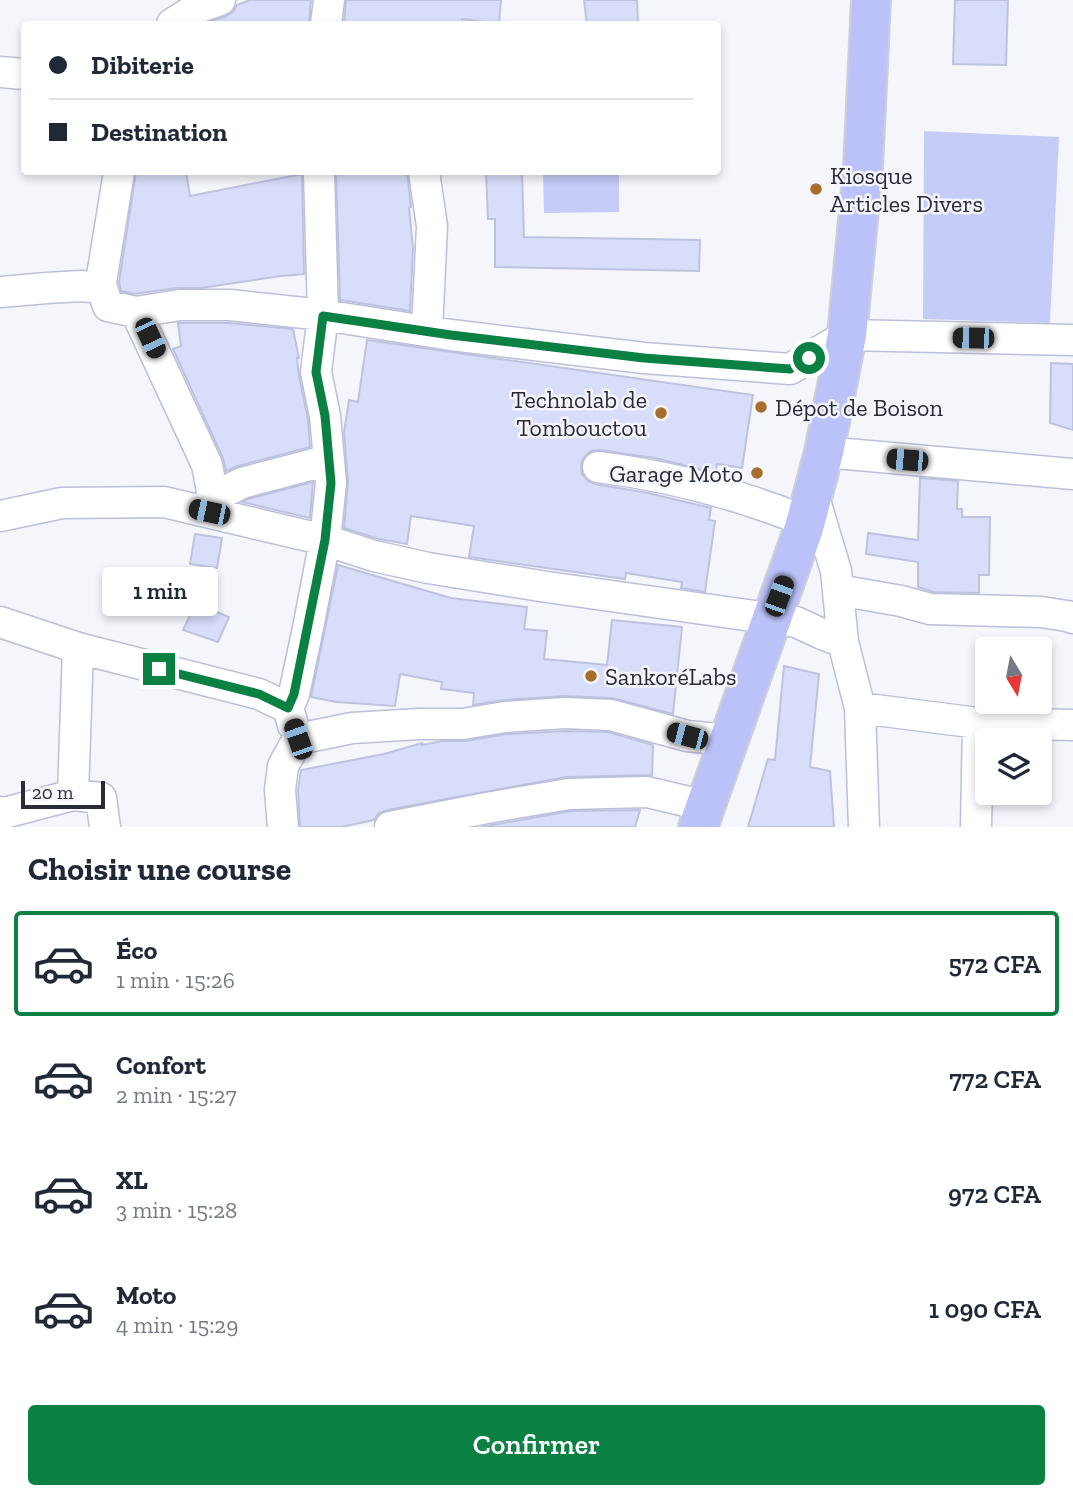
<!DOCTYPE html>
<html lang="fr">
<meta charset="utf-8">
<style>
body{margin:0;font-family:"Zilla Slab",serif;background:#f6f6f7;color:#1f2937;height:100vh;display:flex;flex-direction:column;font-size:26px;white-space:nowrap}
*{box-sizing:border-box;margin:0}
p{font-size:23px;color:#747a83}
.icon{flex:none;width:38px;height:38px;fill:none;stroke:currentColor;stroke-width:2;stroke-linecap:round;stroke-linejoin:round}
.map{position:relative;height:827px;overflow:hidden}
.sheet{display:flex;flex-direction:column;background:#fff;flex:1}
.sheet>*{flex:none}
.hud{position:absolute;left:21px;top:21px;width:700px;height:154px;border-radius:7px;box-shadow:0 4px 10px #0003;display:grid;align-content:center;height:154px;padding:0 28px;background:#fff}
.needle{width:46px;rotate:170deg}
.tools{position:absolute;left:975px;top:637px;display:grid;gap:14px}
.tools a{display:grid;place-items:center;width:77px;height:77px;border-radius:7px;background:#fff;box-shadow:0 4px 10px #0003;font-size:35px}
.scale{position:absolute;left:21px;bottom:18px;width:84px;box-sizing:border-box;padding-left:7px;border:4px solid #292b36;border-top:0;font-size:19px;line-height:24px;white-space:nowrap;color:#292b36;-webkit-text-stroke:5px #f5f6fc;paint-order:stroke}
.end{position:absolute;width:32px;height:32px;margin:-16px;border:9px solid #0b8043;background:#fff;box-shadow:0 0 0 4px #fff}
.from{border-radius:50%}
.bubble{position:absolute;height:49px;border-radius:7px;background:#fff;box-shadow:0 4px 10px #0003;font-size:23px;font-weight:600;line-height:49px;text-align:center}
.car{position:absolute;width:21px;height:42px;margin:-21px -10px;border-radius:9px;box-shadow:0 0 5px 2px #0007;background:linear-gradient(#222 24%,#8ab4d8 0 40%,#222 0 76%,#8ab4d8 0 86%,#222 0)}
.hud b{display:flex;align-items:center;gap:24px;height:66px;font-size:26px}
.hud b+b{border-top:2px solid #e0e1e3}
.hud i{width:18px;height:18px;background:#1f2937}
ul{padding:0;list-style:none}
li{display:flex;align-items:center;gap:21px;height:105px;margin:0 14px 10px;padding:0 14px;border:4px solid transparent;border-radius:7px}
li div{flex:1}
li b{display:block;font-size:26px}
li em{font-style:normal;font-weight:600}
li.selected{border-color:#0b8043}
li>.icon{width:63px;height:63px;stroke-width:1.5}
h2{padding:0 28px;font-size:32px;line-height:84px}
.cta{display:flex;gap:14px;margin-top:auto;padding:14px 28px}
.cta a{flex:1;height:80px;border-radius:7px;background:#0b8043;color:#fff;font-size:28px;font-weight:600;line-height:80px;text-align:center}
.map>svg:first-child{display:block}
</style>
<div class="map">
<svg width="1073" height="827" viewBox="0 0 1073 827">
<rect width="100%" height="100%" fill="#f5f6fc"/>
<path fill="#c4ccf7" d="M924,131L1059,137L1050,323L923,319Z
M543,172H619V212L544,213Z"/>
<path fill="#d8defa" stroke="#bdc3de" stroke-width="2" d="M250,0H311L309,24H204L226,16L233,12L237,5Z
M346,0H501L499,24L462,19L461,24H344Z
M584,0H637L638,24H587Z
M955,0H1008L1006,65L953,64Z
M136,172H186L190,196L302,174L304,274L281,276L201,288H177L134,294L121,291L119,282Z
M336,172H407L411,207L409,208L413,248L410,311L340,300Z
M486,172H522L524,237L700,240L699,271L495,267V219H488Z
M178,323H229L293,329L299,358H297L299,376L308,419L310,447L238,466L226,471L223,458L173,349L181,346Z
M367,340L753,395L742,468L717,464L716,473L654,458L600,450L591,451L584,457L581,464L582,474L588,481L595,484L648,493L711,508L709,520L715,521L705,592L681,588L682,582L626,573L625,579L469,557L474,526L411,516L407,544L379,539L344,528L348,482L344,432L349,400L358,402Z
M1051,363L1073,364V430L1050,423Z
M920,478L958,481L957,509H962V517H990L989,575H979V593L933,592L918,587V562L866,554L868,533L918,540Z
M313,482L310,518L242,502L248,499Z
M195,534L222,538L217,568L190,564Z
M338,565L451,598L527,607L524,629L547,631L544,659L607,665L612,620L682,627L673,714L612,698L564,696L504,700L473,705L474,693L441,689L442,682L400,674L395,706L336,702L311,697Z
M196,603L229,617L218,642L183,630Z
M784,666L819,674L810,767L830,771L834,827H748L768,759L775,760Z
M565,731L608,732L653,745L652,775L566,777L387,810L379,813L374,820L341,827H300L298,790L301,770L384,754L422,743V745L442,741H466L507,734Z
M640,810L635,827H481L571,811Z"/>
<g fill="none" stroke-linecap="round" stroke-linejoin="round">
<defs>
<path id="minor" d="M172,24L197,8L220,0
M326,24L329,0
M0,72L24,74
M424,172L432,226L427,331
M102,288L101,282L119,172
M0,292L47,288L81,286L102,288L108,306L136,312L180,305H230L323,315L451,335L644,358L790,369L847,335L1073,340
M136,312L207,465L212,491L209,512
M824,452L1073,474
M598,467C670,476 738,494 805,521
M813,494L836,571L843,642L860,708L864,827
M209,512L218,495L242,483L329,460
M0,516L62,503L164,502L325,540L374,556L428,568L547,587L796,622L822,634L843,642
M838,590L901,601L930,609L1041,612L1067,616L1073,618
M0,622L78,648L259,694L288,708L293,725
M78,648L73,795L101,798L105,827
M288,708L294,694L308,628L325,540L331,483L325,416L316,372L323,315L319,172
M860,708L978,723L1073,725
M0,812L4,813L73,795
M283,827L280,790L283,766L298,739L352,728L419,724H463L505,717L565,713L611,715L687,736L729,740
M390,827L492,807L569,794L647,792L706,806
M976,827L978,723"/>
<path id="major" d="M698,827L804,528L824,452L847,335L863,168L871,0"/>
</defs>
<use href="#minor" stroke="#babfdb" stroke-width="33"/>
<use href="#major" stroke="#d0d0d3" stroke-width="42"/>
<use href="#minor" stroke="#fff" stroke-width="30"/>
<use href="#major" stroke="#bbc2f9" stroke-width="38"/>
</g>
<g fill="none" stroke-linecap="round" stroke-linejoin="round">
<path stroke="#0b8043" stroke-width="9" d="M159,669L259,694L288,708L294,694L325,540L331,483L325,416L316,372L323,316L451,335L644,358L790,369L809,358"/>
</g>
<g fill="#a66d2b" stroke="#f5f6fc" stroke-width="2.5">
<circle cx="816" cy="189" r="7"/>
<circle cx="761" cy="407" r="7"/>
<circle cx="661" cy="413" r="7"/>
<circle cx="757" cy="473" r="7"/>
<circle cx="591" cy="676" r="7"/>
</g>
<g text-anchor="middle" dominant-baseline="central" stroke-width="5" stroke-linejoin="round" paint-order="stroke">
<g font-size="24" fill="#292b36" stroke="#f5f6fc" text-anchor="start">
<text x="830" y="175">Kiosque<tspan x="830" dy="28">Articles Divers</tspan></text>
<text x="647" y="399" text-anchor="end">Technolab de<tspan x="647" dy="28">Tombouctou</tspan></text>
<text x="775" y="407">Dépot de Boison</text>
<text x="743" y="473" text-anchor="end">Garage Moto</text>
<text x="605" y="676">SankoréLabs</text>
</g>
</g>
</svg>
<div class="tools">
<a><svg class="needle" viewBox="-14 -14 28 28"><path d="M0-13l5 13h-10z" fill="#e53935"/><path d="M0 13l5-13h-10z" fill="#747a83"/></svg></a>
<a><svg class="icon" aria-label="layers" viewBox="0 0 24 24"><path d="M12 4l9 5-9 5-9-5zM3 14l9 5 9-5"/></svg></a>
</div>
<div class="scale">20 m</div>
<i class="end from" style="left:809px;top:358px"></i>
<i class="end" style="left:159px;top:669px"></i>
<div class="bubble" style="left:102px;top:567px;width:116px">1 min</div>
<i class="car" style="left:150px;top:338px;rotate:155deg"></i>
<i class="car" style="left:973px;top:338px;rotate:271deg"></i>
<i class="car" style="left:907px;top:460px;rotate:275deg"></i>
<i class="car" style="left:209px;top:512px;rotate:282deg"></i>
<i class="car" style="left:779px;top:596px;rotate:20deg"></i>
<i class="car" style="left:687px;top:736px;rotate:285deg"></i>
<i class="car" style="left:298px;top:739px;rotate:341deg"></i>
<div class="hud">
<b><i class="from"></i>Dibiterie</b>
<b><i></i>Destination</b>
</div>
</div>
<section class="sheet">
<h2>Choisir une course</h2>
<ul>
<li class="selected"><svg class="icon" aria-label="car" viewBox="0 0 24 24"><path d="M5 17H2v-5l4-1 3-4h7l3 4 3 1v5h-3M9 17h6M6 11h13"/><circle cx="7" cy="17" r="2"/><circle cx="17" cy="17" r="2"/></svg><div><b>Éco</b><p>1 min · 15:26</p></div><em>572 CFA</em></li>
<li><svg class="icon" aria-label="car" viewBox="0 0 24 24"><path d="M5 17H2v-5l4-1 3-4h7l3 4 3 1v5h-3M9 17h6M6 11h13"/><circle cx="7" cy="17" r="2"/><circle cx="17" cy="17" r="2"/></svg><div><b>Confort</b><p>2 min · 15:27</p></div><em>772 CFA</em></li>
<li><svg class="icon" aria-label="car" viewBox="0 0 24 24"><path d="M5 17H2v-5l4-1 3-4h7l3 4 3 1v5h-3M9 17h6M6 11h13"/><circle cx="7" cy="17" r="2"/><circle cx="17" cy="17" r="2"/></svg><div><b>XL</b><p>3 min · 15:28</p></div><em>972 CFA</em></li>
<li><svg class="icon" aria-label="car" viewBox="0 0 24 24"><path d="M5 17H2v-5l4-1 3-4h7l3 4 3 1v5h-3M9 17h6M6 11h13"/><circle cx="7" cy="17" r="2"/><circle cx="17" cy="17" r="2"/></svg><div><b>Moto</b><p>4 min · 15:29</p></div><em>1 090 CFA</em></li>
</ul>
<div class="cta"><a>Confirmer</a></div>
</section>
